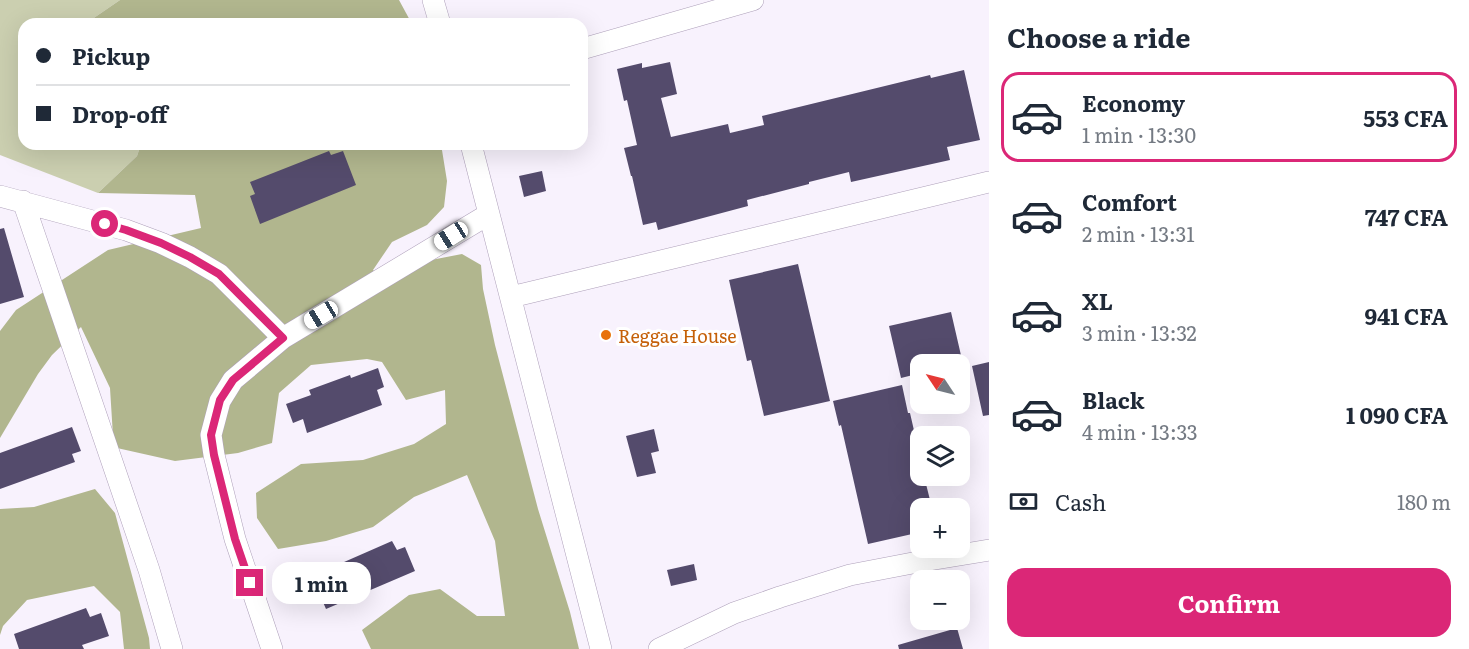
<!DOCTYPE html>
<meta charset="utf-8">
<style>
body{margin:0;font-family:Literata,serif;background:#f2f2f3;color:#1f2937;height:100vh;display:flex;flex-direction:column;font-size:22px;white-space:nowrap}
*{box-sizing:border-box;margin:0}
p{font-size:20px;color:#747a83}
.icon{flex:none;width:33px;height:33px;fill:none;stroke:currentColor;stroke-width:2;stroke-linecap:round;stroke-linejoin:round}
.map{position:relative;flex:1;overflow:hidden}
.details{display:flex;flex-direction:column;background:#fff;width:480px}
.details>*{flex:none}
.guide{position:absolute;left:18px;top:18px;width:570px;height:132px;border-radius:18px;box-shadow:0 6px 24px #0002;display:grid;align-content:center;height:132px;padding:0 18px;background:#fff}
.needle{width:39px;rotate:305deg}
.tools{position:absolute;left:910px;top:354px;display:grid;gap:12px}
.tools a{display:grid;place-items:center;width:60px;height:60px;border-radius:12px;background:#fff;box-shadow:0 6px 24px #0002;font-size:30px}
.end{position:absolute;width:27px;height:27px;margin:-14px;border:8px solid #db2777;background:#fff;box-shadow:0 0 0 3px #fff}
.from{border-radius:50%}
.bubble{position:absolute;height:42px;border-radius:18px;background:#fff;box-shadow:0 6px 24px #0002;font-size:20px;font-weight:700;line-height:42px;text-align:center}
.car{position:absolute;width:18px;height:36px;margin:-18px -9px;border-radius:8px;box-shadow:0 0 4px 2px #0007;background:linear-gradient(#fff 24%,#345 0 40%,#fff 0 76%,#345 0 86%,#fff 0)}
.guide b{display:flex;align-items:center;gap:21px;height:57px;font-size:22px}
.guide b+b{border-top:2px solid #e0e1e3}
.guide i{width:15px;height:15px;background:#1f2937}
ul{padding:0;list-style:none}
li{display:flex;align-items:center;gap:18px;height:90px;margin:0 12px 9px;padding:0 6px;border:3px solid transparent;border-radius:18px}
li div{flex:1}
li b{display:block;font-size:22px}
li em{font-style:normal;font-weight:700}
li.selected{border-color:#db2777}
li>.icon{width:54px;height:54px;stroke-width:1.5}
h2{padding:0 18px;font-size:27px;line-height:72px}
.pay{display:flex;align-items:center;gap:15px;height:66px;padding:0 18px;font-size:22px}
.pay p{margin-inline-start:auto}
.action{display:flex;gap:12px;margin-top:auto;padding:12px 18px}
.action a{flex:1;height:69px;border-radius:18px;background:#db2777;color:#fff;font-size:24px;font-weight:700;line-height:69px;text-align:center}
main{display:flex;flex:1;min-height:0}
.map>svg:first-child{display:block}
</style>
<main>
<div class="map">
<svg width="989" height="649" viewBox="0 0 989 649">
<rect width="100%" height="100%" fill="#f8f2fd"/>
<path fill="#cbcfb0" d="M0,0H120L85,24H24V144H141L137,156L98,193L0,155Z"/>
<path fill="#b1b68e" d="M120,0H399L412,24H85Z
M141,144H441L447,181L444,207L427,225L392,242L373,270L389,285L431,260L462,254L481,265L483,289L495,345L538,509L570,612L579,649H371L362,630L409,595L440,589L477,616H505L495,541L467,475L414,497L373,527L326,541L278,549L257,518L256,493L301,464L363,460L414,444L446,424L445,390L406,400L382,362L367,359L311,365L279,393L272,443L238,453L175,461L117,448L113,436L110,388L81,327L52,355L38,374L0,438V331L16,310L108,250L201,228L195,195L98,193L137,156Z
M95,489L115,513L149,638L150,649H124L120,612L94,586L27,600L3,626L0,635V509L34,507Z"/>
<path fill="#544b6c" d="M670,62L677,94L661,98L671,137L728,124L730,133L764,125L762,116L930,75L931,78L964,70L980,140L947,147L950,160L851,182L849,172L809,182V184L747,200L748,206L658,230L656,222L643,225L632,176H631L624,148L637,145L627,100L624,101L617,69L642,63V68Z
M329,151L331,155L343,151L356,185L260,224L250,196L255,194L250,182Z
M542,171L546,191L524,197L519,176Z
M4,228L24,297L0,304V229Z
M798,264L830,401L764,416L751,360L747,361L729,280Z
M951,312L963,364H921V373L901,378L889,326Z
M989,362V415L983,416L972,366Z
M378,368L384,387L377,390L382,405L307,433L303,419L293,423L286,404L311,395L309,390L350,375L351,378Z
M902,385L908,413H910L921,461V476H924L932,508H921V532L868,544L841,425L839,426L833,401Z
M72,427L81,451L72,454L75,462L0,489V453Z
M654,429L659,451L651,453L656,473L637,477L626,436Z
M392,541L397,550L405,547L415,571L326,609L316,586L323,583L319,573Z
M694,564L697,580L671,586L667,570Z
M86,608L90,617L101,613L109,636L82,645L84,649H19L14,634Z
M957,628L963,649H899L898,645Z"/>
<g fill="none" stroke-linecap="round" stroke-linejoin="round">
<defs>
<path id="minor" d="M433,0L440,24
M582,49L753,0
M471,144L601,649
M0,196L126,230L161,243L190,257L219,274L283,338
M23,201L149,570L172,649
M511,297L989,182
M272,649L235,539L214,455L211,435L220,401L233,380L283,338L489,214
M659,649L734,613L780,597L850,575L923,561L989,550"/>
</defs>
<use href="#minor" stroke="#aea0ba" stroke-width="22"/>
<use href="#minor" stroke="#fff" stroke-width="21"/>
</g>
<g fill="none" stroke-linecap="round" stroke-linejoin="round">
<path stroke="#db2777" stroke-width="8" d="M105,224L126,230L161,243L190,257L219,274L283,338L233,380L220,400L211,435L214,455L235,539L250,583"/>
</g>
<circle fill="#e8710a" stroke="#fff" stroke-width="2" cx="606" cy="335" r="6"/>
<g text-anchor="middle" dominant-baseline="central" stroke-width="6" stroke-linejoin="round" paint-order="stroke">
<g font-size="18" fill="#c56008" stroke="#fff" text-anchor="start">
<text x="618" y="335">Reggae House</text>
</g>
</g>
</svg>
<div class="tools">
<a><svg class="needle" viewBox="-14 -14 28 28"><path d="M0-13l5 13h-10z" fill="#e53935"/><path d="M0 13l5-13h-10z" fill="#747a83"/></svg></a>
<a><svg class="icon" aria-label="layers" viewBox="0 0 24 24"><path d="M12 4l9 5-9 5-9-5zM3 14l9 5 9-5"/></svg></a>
<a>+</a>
<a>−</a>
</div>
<i class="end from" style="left:105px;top:224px"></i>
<i class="end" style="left:250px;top:583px"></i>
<div class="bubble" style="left:272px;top:562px;width:99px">1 min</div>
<i class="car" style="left:451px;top:236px;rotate:238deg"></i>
<i class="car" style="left:321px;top:315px;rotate:239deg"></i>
<div class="guide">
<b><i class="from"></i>Pickup</b>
<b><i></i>Drop-off</b>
</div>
</div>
<section class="details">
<h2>Choose a ride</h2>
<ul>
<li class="selected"><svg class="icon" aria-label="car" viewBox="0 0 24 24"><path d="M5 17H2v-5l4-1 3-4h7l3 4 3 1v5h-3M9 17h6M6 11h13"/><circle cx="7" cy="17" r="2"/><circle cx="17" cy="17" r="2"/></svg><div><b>Economy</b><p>1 min · 13:30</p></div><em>553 CFA</em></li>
<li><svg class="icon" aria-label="car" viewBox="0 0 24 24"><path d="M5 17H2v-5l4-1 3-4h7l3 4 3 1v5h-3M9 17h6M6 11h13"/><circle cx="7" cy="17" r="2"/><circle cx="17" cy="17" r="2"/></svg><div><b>Comfort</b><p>2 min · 13:31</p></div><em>747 CFA</em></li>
<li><svg class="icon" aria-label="car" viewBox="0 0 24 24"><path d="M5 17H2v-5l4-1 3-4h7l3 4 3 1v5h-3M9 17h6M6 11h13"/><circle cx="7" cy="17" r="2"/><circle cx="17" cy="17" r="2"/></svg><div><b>XL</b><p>3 min · 13:32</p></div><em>941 CFA</em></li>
<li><svg class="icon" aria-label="car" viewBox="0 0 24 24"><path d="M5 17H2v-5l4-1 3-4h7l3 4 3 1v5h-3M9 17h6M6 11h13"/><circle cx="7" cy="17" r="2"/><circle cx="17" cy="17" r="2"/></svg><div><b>Black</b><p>4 min · 13:33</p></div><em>1 090 CFA</em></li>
</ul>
<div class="pay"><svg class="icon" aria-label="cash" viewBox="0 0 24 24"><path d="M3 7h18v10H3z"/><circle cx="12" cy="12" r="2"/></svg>Cash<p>180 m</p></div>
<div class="action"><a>Confirm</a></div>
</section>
</main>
